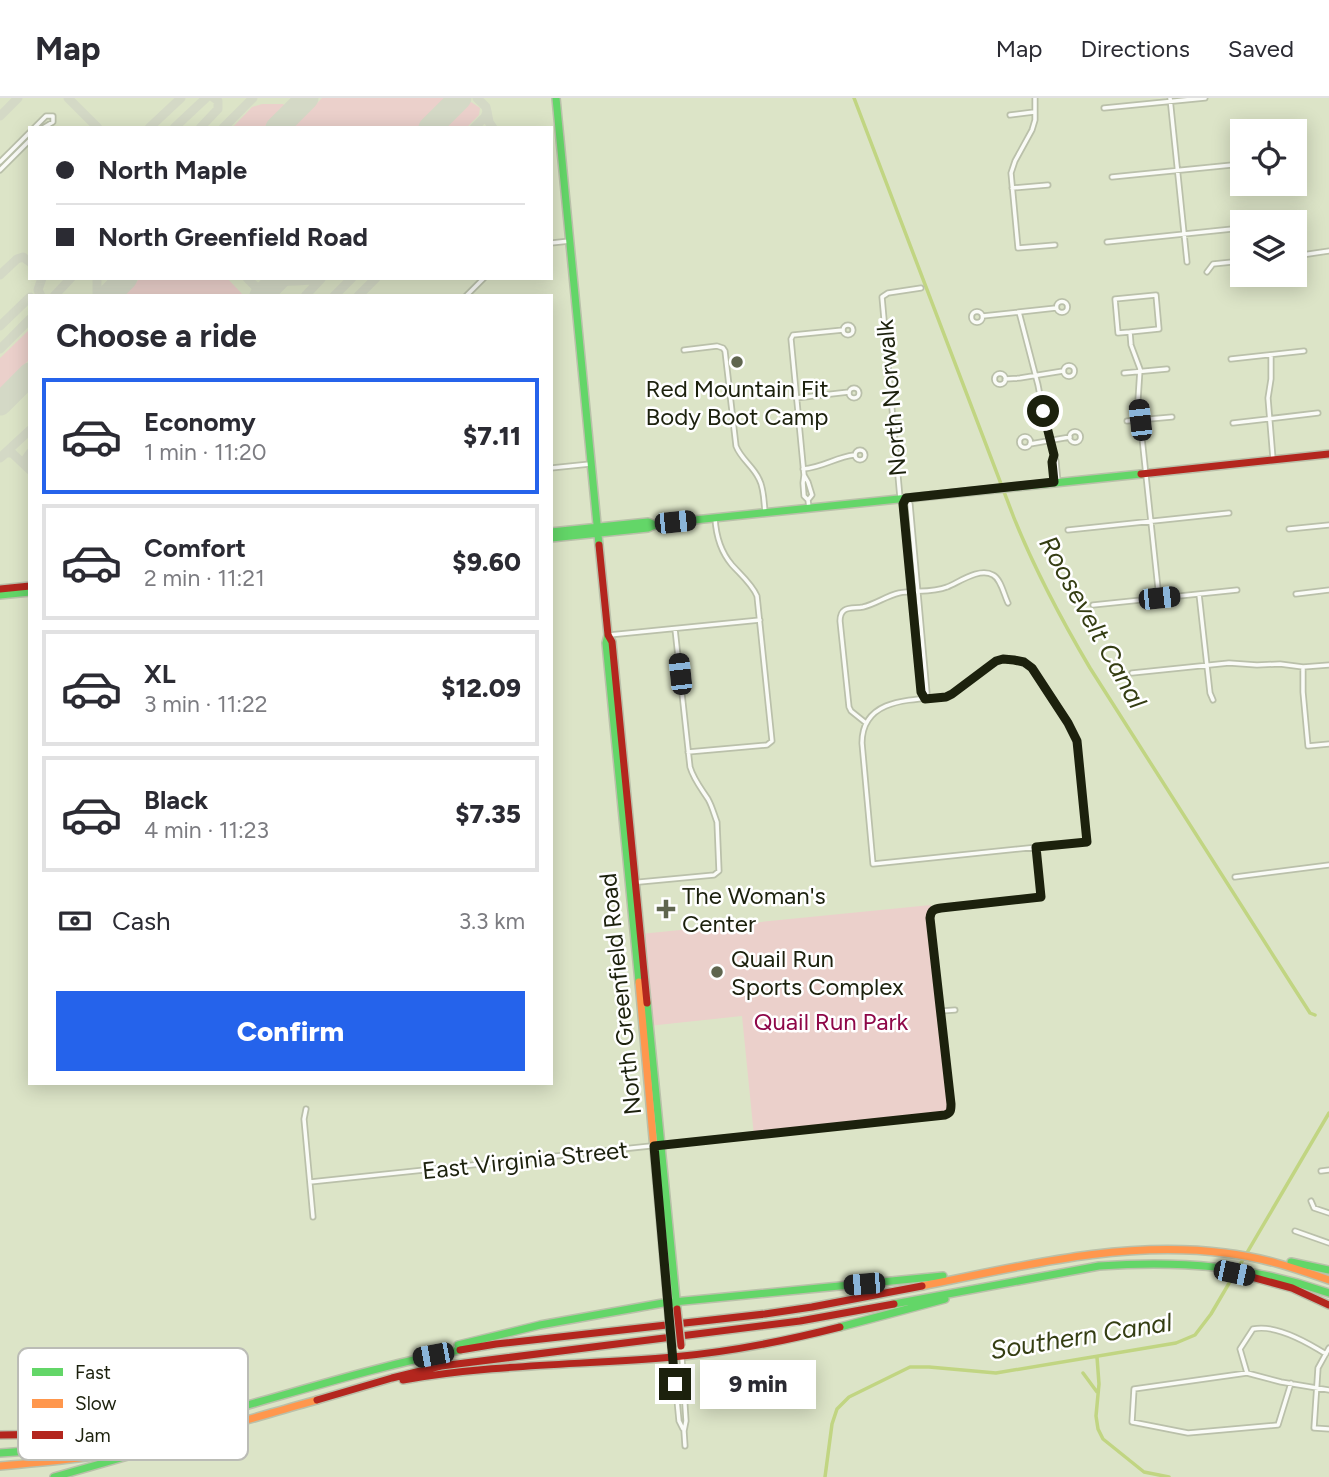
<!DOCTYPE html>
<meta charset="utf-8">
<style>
body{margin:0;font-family:Figtree,sans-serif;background:#f2f2f3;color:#2b2b33;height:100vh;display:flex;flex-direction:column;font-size:26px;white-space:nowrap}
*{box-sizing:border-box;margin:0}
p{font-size:23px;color:#7c7c81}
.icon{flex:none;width:38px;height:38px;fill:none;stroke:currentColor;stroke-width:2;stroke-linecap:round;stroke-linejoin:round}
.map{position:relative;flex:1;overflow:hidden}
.details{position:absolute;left:28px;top:196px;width:525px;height:791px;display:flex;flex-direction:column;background:#fff;border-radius:0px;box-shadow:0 4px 18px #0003}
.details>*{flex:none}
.top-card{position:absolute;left:28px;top:28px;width:525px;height:154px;border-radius:0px;box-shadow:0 4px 18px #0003;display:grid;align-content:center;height:154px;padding:0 28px;background:#fff}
.buttons{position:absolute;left:1230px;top:21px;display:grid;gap:14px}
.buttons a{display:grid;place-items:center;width:77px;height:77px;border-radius:0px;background:#fff;box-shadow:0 4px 18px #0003;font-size:35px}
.end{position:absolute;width:32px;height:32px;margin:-16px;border:9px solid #1c210d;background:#fff;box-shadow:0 0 0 4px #fff}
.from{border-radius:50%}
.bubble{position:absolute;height:49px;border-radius:0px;background:#fff;box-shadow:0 4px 18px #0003;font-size:23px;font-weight:800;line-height:49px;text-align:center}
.car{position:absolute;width:21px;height:42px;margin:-21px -10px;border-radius:9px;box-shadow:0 0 5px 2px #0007;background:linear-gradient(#222 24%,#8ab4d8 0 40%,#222 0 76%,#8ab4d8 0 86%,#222 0)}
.top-card b{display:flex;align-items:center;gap:24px;height:66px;font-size:26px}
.top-card b+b{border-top:2px solid #e1e1e2}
.top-card i{width:18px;height:18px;background:#2b2b33}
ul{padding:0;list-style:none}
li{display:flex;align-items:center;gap:21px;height:116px;margin:0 14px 10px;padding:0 14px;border:4px solid #e1e1e2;border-radius:0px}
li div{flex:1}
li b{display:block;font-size:26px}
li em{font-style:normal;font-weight:800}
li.active{border-color:#2563eb}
li>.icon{width:63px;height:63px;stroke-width:1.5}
h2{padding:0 28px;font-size:32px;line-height:84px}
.pay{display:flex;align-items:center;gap:18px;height:77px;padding:0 28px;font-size:26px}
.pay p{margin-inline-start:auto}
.cta{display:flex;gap:14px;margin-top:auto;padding:14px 28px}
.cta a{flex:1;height:80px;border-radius:0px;background:#2563eb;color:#fff;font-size:28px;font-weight:800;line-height:80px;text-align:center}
header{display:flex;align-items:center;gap:42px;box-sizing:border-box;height:98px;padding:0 35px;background:#fff;border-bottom:2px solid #e1e1e2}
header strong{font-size:33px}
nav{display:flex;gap:38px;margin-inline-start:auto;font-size:24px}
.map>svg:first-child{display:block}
</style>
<header>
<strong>Map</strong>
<nav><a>Map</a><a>Directions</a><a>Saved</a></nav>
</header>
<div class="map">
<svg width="1329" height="1379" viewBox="0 0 1329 1379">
<rect width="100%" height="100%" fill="#dce4c7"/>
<path fill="#ebd0cb" d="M322,0H448L419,30H292Z
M468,4H471L480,10L479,17L466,30H442Z
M262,6H283L285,8L263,30H232L252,9Z
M140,180H227L244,198H123Z
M30,231V261L0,291V260Z
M931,807L930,820L951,1006L949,1016L754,1038L742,918L648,928L640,836Z"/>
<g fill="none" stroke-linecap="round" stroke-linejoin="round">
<path stroke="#c1d582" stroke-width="3.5" d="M854,0L1014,420C1035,472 1061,521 1090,570L1292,887L1310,915L1315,917
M1097,1259L1099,1286L1096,1318L1098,1331L1103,1341L1144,1374L1169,1379
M1083,1275L1097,1294
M825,1379L832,1326L837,1311L849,1299L910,1269H929L996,1275L1176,1245L1195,1237L1211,1216L1329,1015"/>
<path stroke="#d4d9c6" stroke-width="9" d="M68,0L98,30
M298,9L302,0
M487,13L489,24L493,30
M0,18L18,0
M149,30L181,0
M174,30L206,0
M200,30L218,11V3L214,0
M223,30L253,0
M474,30L485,19L487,14L486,9L477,0
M0,177L17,161L23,159L30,164
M247,180L257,190L258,198
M274,185C290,181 306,185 321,180
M41,198L38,192L42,180
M54,198L71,180
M97,198V180
M305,198L321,181
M334,198L352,180
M358,198L376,180
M0,228L30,199
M0,251L30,221
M4,356L30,332
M0,360L6,355H12L30,372
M26,368L25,362L30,355"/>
<path stroke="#d4d9c6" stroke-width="23" d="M277,30L307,0
M430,30L460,0
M108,198L126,180
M261,198L279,180
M0,306L30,276"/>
<defs>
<path id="street" d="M1035,0V22L1032,32L1015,63L1011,75L1018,150L1055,147
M1170,0L1187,164
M1104,10L1205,0
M1010,17L1034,14
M34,30L46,18H53V24L43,30
M0,64L30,34
M0,72L30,42
M1112,79L1242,66
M1012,90L1048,87
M1107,144L1242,130
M551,145L570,143
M1295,158L1329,153
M1207,174L1213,166L1242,163
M466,198L484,180
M1056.5 209a5.5 5.5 0 1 1 11 0a5.5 5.5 0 1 1-11 0Z
M971.5 219a5.5 5.5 0 1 1 11 0a5.5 5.5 0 1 1-11 0Z
M1019,214L1038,287L1044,319L1056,363L1058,384
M983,218L1056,210
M843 232a5 5 0 1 1 10 0a5 5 0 1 1-10 0Z
M1130,234L1159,231L1156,197L1115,201L1118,235L1130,234L1131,247L1140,271L1138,302L1159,500
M684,252L717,248L723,250L725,253L736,348C741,361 753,368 759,381C764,390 764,404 765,414
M1271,257V281L1268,300L1273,361
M1231,261L1304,253
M1063.5 273a5.5 5.5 0 1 1 11 0a5.5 5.5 0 1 1-11 0Z
M1124,275L1167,271
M994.5 281a5.5 5.5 0 1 1 11 0a5.5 5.5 0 1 1-11 0Z
M1005,281L1020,280L1063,273
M849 295a5 5 0 1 1 10 0a5 5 0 1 1-10 0Z
M796,300L849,294
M1127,323L1172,319
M1233,325L1318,315
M1069.5 339a5.5 5.5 0 1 1 11 0a5.5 5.5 0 1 1-11 0Z
M1019.5 344a5.5 5.5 0 1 1 11 0a5.5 5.5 0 1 1-11 0Z
M1030,346L1070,339
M855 357a5 5 0 1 1 10 0a5 5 0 1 1-10 0Z
M1053,359L1054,384
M551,370L590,366
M803,371C824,369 836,359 854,357
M804,377L791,241L793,237L843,232
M900,400L882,199L888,195L921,190
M906,400L903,406L921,594L925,601
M906,400L910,406L927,595L925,601
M808,402L804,398L803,385L804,377L808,384L812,397L808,402L809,410
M1289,431L1329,427
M1068,432L1229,415
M1199,496L1210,595L1213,602
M1296,496L1329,492
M1093,507L1237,492
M609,537L760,522
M1003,561L1017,562L1032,570L1074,635L1078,652L1087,744L873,766L862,645C862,599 913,602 946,599L952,596L989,568Z
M1303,569V594L1308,648L1329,646
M1132,575L1229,565L1257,567L1280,566L1303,569L1329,567
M866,625L851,613L849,609L840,523C840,507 852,511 863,509C876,506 886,498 899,495C914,492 932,495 947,489C958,485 979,469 993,477C1001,481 1004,497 1008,505
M688,654L767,647L772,643L757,498C752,486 741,477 732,467C720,453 716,438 715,420
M1235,779L1329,767
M629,785L714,777L719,773L717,724C714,716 712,708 708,701C701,690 694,682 690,669L675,531
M941,913L955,912
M306,1011L304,1021L313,1119
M1321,1073L1329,1072
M310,1084L945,1017C951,1015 951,1012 951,1006L930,820C931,812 934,811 941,810L1041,799L1036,749
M1311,1103L1314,1110L1329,1115
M1295,1133L1329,1145
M1329,1250L1318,1270L1314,1330L1329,1331
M673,1260L679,1323L683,1331
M682,1260L686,1323L684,1333L685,1348
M1247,1275L1240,1251L1253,1231C1275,1226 1307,1244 1326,1256
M1291,1285L1278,1327L1188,1335L1132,1324L1134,1291L1247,1275L1281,1284L1329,1292"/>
<path id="fast" d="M556,0L599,447
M551,434L648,424L655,427
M551,440L648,430L655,427L675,424L1141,376
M0,497L30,494
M608,537L606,545L639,884
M647,905L677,1211
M1291,1164L1329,1172
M894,1206L1099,1168C1181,1162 1251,1168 1329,1195
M840,1229L945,1201
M458,1247L540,1227L663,1205L943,1178
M0,1355C36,1353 71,1349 106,1342C226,1319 340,1275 460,1252
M54,1379L156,1350"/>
<path id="slow" d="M639,884L669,1218
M922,1188C1022,1168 1122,1142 1225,1155C1261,1159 1295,1170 1329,1182
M0,1368C45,1364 90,1360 134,1351C196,1338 256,1319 317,1302"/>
<path id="jam" d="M1141,376L1329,356
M599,447L608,537L612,544L647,905
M0,491L30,488
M1248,1178L1292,1190L1329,1207
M460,1252L496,1246L765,1216L812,1209L922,1188
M403,1282C494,1266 582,1267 673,1259C730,1254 785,1243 840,1229
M317,1302L392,1280L441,1268L800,1223L894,1206
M0,1337C69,1337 137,1329 204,1313"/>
</defs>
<use href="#street" stroke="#bac0aa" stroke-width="7"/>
<use href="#fast" stroke="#bac0aa" stroke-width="10"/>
<use href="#slow" stroke="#bac0aa" stroke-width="10"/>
<use href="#jam" stroke="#bac0aa" stroke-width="10"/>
<use href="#street" stroke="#fafbf7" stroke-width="3.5"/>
<use href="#fast" stroke="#63d668" stroke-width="7"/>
<use href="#slow" stroke="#ff974d" stroke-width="7"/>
<use href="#jam" stroke="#b3261e" stroke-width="7"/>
<defs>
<path id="fast-bridge" d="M669,1218L672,1250"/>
<path id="jam-bridge" d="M677,1211L681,1248"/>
</defs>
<use href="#fast-bridge" stroke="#bac0aa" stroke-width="10" stroke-linecap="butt"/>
<use href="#jam-bridge" stroke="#bac0aa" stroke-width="10" stroke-linecap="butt"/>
<use href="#fast-bridge" stroke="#63d668" stroke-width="7"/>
<use href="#jam-bridge" stroke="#b3261e" stroke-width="7"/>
</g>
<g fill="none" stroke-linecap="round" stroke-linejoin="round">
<path stroke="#1c210d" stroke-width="9" d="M675,1286L654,1048L945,1017C951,1015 951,1012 951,1006L930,820C931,812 934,811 941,810L1041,799L1036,749L1087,744L1077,643L1068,625L1032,570L1024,564L1014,562L1003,561L996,563L952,596L946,599L925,601L921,594L903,406L906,400L1054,384L1052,364L1054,357L1043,313"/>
</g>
<g fill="#5f654e" stroke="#fff" stroke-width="2.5">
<circle cx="737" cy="264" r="7"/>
<path d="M662.5 800.5h7v7h7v7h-7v7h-7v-7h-7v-7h7z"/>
<circle cx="717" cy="874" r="7"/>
</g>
<g text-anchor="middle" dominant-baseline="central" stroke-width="5" stroke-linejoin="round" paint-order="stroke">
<g font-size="24" fill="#1c210d" stroke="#fff" text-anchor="start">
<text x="737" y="290" text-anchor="middle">Red Mountain Fit<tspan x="737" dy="28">Body Boot Camp</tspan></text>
<text x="682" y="797">The Woman's<tspan x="682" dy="28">Center</tspan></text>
<text x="731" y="860">Quail Run<tspan x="731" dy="28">Sports Complex</tspan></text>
</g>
<g font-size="24" fill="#1c210d" stroke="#fff">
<text transform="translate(891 300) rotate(-95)">North Norwalk</text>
<text transform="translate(620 896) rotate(-96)">North Greenfield Road</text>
<text transform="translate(525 1062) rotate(-6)">East Virginia Street</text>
</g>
<g font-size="24" fill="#8e0748" stroke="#fff">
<text x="831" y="923">Quail Run Park</text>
</g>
<g font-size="26" font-style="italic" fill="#353e13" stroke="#fff">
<text transform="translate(1093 524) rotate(61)">Roosevelt Canal</text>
<text transform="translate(1081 1238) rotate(-9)">Southern Canal</text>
</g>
</g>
<rect x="18" y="1250" width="230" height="112" rx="10" fill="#fff" stroke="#bbbcb6" stroke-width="2"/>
<rect x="32" y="1270" width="31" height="8" fill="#63d668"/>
<rect x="32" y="1301" width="31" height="9" fill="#ff974d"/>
<rect x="32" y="1333" width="31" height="8" fill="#b3261e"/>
<g font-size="19" fill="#1c210d">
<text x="75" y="1281">Fast</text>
<text x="75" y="1312">Slow</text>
<text x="75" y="1344">Jam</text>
</g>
</svg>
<div class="buttons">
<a><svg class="icon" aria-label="locate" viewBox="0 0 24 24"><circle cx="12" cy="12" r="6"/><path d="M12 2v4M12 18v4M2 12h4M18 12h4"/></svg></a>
<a><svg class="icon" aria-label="layers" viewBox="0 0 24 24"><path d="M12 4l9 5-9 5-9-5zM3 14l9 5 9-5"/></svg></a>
</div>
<i class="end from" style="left:1043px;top:313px"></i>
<i class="end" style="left:675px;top:1286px"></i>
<div class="bubble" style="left:700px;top:1262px;width:116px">9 min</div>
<i class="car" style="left:1140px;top:322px;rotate:354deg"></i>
<i class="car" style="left:675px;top:424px;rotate:84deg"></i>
<i class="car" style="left:1159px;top:500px;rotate:84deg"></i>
<i class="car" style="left:680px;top:576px;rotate:354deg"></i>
<i class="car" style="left:1234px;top:1175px;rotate:102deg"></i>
<i class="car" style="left:864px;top:1186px;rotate:265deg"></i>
<i class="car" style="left:433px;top:1257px;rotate:259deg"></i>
<div class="top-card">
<b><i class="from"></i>North Maple</b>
<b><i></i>North Greenfield Road</b>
</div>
<section class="details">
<h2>Choose a ride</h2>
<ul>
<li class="active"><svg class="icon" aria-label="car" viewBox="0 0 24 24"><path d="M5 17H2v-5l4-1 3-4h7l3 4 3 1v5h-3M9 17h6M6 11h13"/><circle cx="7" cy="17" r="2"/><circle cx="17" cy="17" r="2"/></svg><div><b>Economy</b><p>1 min · 11:20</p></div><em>$7.11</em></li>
<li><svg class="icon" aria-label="car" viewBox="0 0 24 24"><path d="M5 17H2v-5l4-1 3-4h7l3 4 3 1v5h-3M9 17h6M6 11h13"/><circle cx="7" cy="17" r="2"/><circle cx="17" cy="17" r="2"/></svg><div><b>Comfort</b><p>2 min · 11:21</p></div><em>$9.60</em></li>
<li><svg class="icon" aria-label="car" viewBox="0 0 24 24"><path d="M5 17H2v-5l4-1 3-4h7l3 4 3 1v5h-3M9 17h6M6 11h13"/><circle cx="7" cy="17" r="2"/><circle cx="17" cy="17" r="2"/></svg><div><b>XL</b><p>3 min · 11:22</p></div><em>$12.09</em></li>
<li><svg class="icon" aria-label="car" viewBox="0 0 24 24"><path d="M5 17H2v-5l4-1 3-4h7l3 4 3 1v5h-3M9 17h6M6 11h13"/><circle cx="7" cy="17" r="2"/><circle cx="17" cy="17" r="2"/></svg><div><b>Black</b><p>4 min · 11:23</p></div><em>$7.35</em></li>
</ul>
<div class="pay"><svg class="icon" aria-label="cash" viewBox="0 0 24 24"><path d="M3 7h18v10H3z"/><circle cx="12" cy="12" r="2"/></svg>Cash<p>3.3 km</p></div>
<div class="cta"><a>Confirm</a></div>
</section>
</div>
